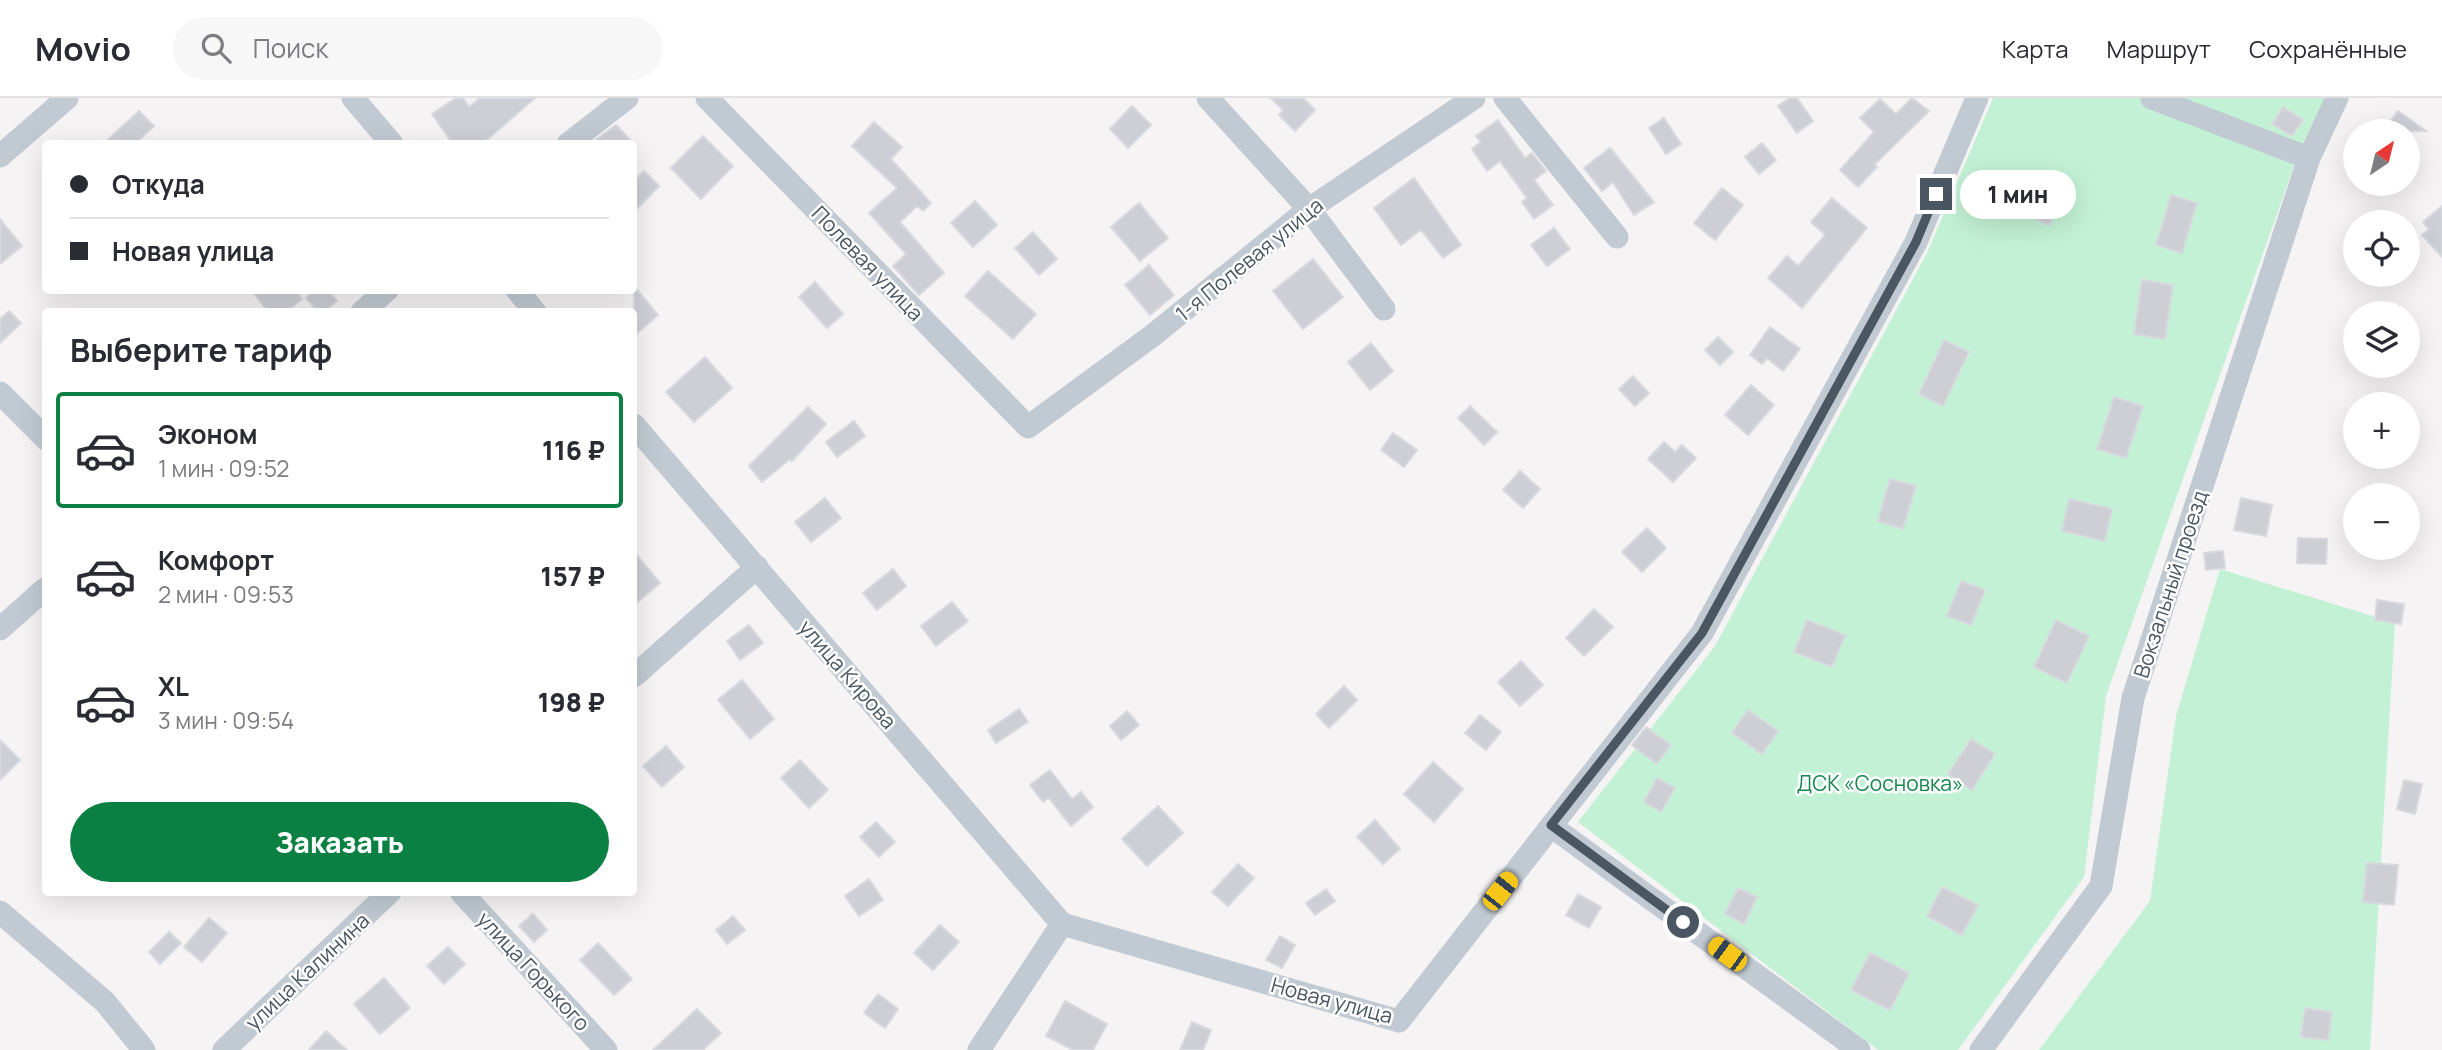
<!DOCTYPE html>
<html lang="ru">
<meta charset="utf-8">
<style>
body{margin:0;font-family:Manrope,sans-serif;background:#f7f7f7;color:#2b2b33;height:100vh;display:flex;flex-direction:column;font-size:26px;white-space:nowrap}
*{box-sizing:border-box;margin:0}
p{font-size:23px;color:#7c7c81}
.icon{flex:none;width:38px;height:38px;fill:none;stroke:currentColor;stroke-width:2;stroke-linecap:round;stroke-linejoin:round}
.map{position:relative;flex:1;overflow:hidden}
.details{position:absolute;left:42px;top:210px;width:595px;height:588px;display:flex;flex-direction:column;background:#fff;border-radius:7px;box-shadow:0 7px 28px #0002}
.details>*{flex:none}
.top-card{position:absolute;left:42px;top:42px;width:595px;height:154px;border-radius:7px;box-shadow:0 7px 28px #0002;display:grid;align-content:center;height:154px;padding:0 28px;background:#fff}
.needle{width:46px;rotate:35deg}
.buttons{position:absolute;left:2343px;top:21px;display:grid;gap:14px}
.buttons a{display:grid;place-items:center;width:77px;height:77px;border-radius:50%;background:#fff;box-shadow:0 7px 28px #0002;font-size:35px}
.end{position:absolute;width:32px;height:32px;margin:-16px;border:9px solid #4a5661;background:#fff;box-shadow:0 0 0 4px #fff}
.from{border-radius:50%}
.bubble{position:absolute;height:49px;border-radius:24px;background:#fff;box-shadow:0 7px 28px #0002;font-size:23px;font-weight:800;line-height:49px;text-align:center}
.car{position:absolute;width:21px;height:42px;margin:-21px -10px;border-radius:9px;box-shadow:0 0 5px 2px #0007;background:linear-gradient(#f5c518 24%,#345 0 40%,#f5c518 0 76%,#345 0 86%,#f5c518 0)}
.top-card b{display:flex;align-items:center;gap:24px;height:66px;font-size:26px}
.top-card b+b{border-top:2px solid #e1e1e2}
.top-card i{width:18px;height:18px;background:#2b2b33}
ul{padding:0;list-style:none}
li{display:flex;align-items:center;gap:21px;height:116px;margin:0 14px 10px;padding:0 14px;border:4px solid transparent;border-radius:7px}
li div{flex:1}
li b{display:block;font-size:26px}
li em{font-style:normal;font-weight:800}
li.current{border-color:#0b8043}
li>.icon{width:63px;height:63px;stroke-width:1.5}
h2{padding:0 28px;font-size:32px;line-height:84px}
.action{display:flex;gap:14px;margin-top:auto;padding:14px 28px}
.action a{flex:1;height:80px;border-radius:42px;background:#0b8043;color:#fff;font-size:28px;font-weight:800;line-height:80px;text-align:center}
header{display:flex;align-items:center;gap:42px;box-sizing:border-box;height:98px;padding:0 35px;background:#fff;border-bottom:2px solid #e1e1e2}
header strong{font-size:33px}
nav{display:flex;gap:38px;margin-inline-start:auto;font-size:24px}
.search{width:490px;height:63px;background:#f7f7f7;display:flex;align-items:center;gap:18px;box-sizing:border-box;padding:0 24px;border-radius:38px;color:#7c7c81;font-size:26px}
.map>svg:first-child{display:block}
</style>
<header>
<strong>Movio</strong>
<div class="search"><svg class="icon" aria-label="search" viewBox="0 0 24 24"><circle cx="10" cy="10" r="6"/><path d="M15 15l6 6"/></svg>Поиск</div>
<nav><a>Карта</a><a>Маршрут</a><a>Сохранённые</a></nav>
</header>
<div class="map">
<svg width="2442" height="952" viewBox="0 0 2442 952">
<rect width="100%" height="100%" fill="#f5f3f3"/>
<path fill="#c3f1d5" d="M1993,0H2325L2300,51L2106,598L2084,779L1958,952H1878L1578,724L1715,548L1927,155Z
M2220,471L2395,525L2370,952H2039L2150,803L2176,618Z"/>
<path fill="#cdcfd5" stroke="#d7d9de" stroke-width="2" d="M456,0H463L469,9L480,0H535L482,46H453L432,16Z
M1271,0H1303L1315,12L1295,33L1279,17L1283,12Z
M1790,0H1797L1813,23L1797,35L1778,8Z
M1912,0L1929,13L1874,67L1877,69L1858,89L1840,72L1874,34L1860,20L1880,1L1896,16Z
M1132,8L1151,27L1128,50L1110,31Z
M2283,9L2303,22L2292,38L2272,26Z
M139,13L154,28L135,46H103Z
M2398,13L2426,33H2395L2387,27Z
M1664,20L1681,46L1666,56L1649,30Z
M1498,22L1525,60L1532,55L1546,73L1534,82L1553,107L1534,121L1522,104L1527,100L1500,63L1487,73L1472,51L1481,44L1476,38Z
M874,24L902,49L891,61L931,105L923,113L917,108L900,124L944,175L919,197L893,168L906,156L869,115L897,90L852,48Z
M616,27L634,46H592L593,44Z
M703,38L733,68L701,101L671,70Z
M1762,45L1776,62L1759,76L1745,59Z
M1610,50L1654,104L1634,117L1613,84L1602,93L1584,70Z
M644,73L659,88L634,114V83Z
M2034,78L2065,92L2049,127L2018,113Z
M1414,80L1461,147L1443,160L1421,132L1401,147L1374,110Z
M1722,90L1743,107L1715,142L1694,125Z
M2171,97L2197,105L2182,155L2156,147Z
M1832,100L1867,130L1802,210L1768,180L1787,158L1798,168L1825,137L1811,124Z
M975,103L997,127L973,149L951,125Z
M1139,105L1168,140L1140,163L1111,129Z
M2442,108V159L2422,137L2429,131L2423,124Z
M0,121L22,148L0,166Z
M1554,130L1570,151L1547,168L1531,147Z
M1033,134L1057,161L1039,177L1015,150Z
M1313,161L1343,199L1303,231L1273,193Z
M1149,167L1174,197L1150,217L1125,187Z
M988,173L1036,216L1013,241L965,198Z
M2142,182L2173,187L2165,241L2134,236Z
M815,184L843,216L827,230L799,199Z
M634,188L658,217L634,238Z
M252,192H295L302,201L286,214H268Z
M314,192H328L337,203L324,214H318L306,200Z
M9,213L21,225L0,245V221Z
M1770,229L1800,251L1783,273L1767,260L1762,266L1750,257Z
M1718,239L1733,254L1720,267L1705,252Z
M1944,242L1969,254L1943,308L1919,296Z
M1371,245L1393,273L1370,292L1348,264Z
M705,259L732,290L694,324L666,294Z
M1633,278L1649,295L1635,308L1619,291Z
M1751,287L1774,307L1748,337L1725,317Z
M2114,299L2143,308L2126,360L2097,351Z
M1470,308L1497,334L1484,347L1458,320Z
M808,309L826,326L792,363L790,361L762,384L749,368Z
M854,323L865,338L837,359L826,344Z
M1393,335L1417,352L1404,369L1381,352Z
M1664,344L1675,354L1682,347L1696,360L1673,384L1648,361Z
M1520,373L1540,391L1523,410L1503,392Z
M1890,381L1916,388L1903,431L1878,423Z
M825,400L841,420L811,444L795,424Z
M2241,400L2272,407L2266,438L2234,432Z
M2069,401L2112,411L2105,443L2062,433Z
M1647,430L1666,450L1642,474L1622,454Z
M2298,440L2327,441L2326,466L2297,465Z
M2223,453L2225,470L2206,472L2204,455Z
M634,454L660,485L634,507Z
M893,471L906,488L877,512L863,495Z
M1961,483L1985,492L1971,527L1947,518Z
M2377,502L2404,506L2401,526L2375,522Z
M952,504L968,523L936,548L921,528Z
M1594,511L1613,529L1584,558L1566,540Z
M1807,522L1845,537L1832,569L1794,554Z
M2056,522L2089,538L2067,585L2034,569Z
M749,527L763,545L740,562L727,543Z
M1521,563L1543,587L1520,608L1498,584Z
M742,582L774,621L750,641L718,602Z
M1344,588L1357,602L1329,630L1316,616Z
M1019,611L1028,624L996,645L988,632Z
M1748,612L1778,633L1762,656L1732,635Z
M1127,613L1139,627L1121,642L1110,628Z
M1480,617L1501,634L1486,652L1465,635Z
M1646,629L1671,647L1657,666L1632,647Z
M1971,641L1995,656L1972,692L1948,676Z
M0,642L20,662L0,682Z
M666,648L684,669L662,689L643,668Z
M800,662L828,692L809,710L781,680Z
M1433,664L1463,691L1434,724L1404,696Z
M1050,672L1072,701L1081,694L1093,709L1071,728L1049,700L1043,704L1030,687Z
M1657,680L1675,690L1661,714L1644,704Z
M2404,682L2422,686L2415,716L2397,711Z
M1158,708L1183,735L1147,768L1122,741Z
M1375,722L1400,751L1383,766L1357,739Z
M876,724L895,744L879,759L860,739Z
M2367,765L2398,767L2394,807L2363,804Z
M1238,766L1254,780L1228,808L1212,794Z
M869,781L883,802L859,818L845,798Z
M1942,789L1978,807L1962,837L1927,818Z
M1738,790L1757,799L1744,826L1725,816Z
M1326,791L1335,803L1315,817L1306,805Z
M1578,796L1601,809L1589,830L1566,817Z
M533,816L547,832L534,844L519,828Z
M733,818L745,832L727,846L716,832Z
M209,820L227,835L202,864L184,849Z
M940,827L959,844L933,872L914,855Z
M169,834L181,845L160,866L149,854Z
M1280,838L1295,847L1282,870L1266,862Z
M598,845L632,881L614,897L580,862Z
M448,849L465,866L444,886L427,868Z
M1870,855L1909,875L1890,912L1851,892Z
M384,880L410,910L380,936L354,906Z
M878,896L898,911L885,930L864,915Z
M1065,903L1107,926L1093,952H1073L1046,938Z
M2305,910L2332,914L2328,942L2301,939Z
M697,911L721,935L703,952H653Z
M1192,924L1211,932L1203,952H1180Z
M326,933L347,952H309Z"/>
<g fill="none" stroke-linecap="round" stroke-linejoin="round">
<path stroke="#c1cad2" stroke-width="23" d="M353,0L392,46
M707,0L1028,329L1152,238L1309,111L1474,0
M1208,0L1309,111L1384,211
M1505,0L1617,139
M2152,0L2309,60
M568,46L627,0
M0,58L67,0
M517,192L535,214
M362,214L387,192
M0,295L46,341
M634,327L1062,826
M0,531L46,490
M634,578L757,469
M1551,728L1859,952
M461,794L606,952
M0,814L105,904L144,952
M1062,826L1399,923L1702,535L1916,144L1977,0
M224,952L390,794
M979,952L1062,826
M1981,952L2101,788L2133,600L2309,60L2337,0"/>
</g>
<g fill="none" stroke-linecap="round" stroke-linejoin="round">
<path stroke="#4a5661" stroke-width="9" d="M1683,824L1551,727L1702,535L1916,144L1936,96"/>
</g>
<g text-anchor="middle" dominant-baseline="central" stroke-width="5" stroke-linejoin="round" paint-order="stroke">
<g font-size="21" fill="#4a5661" stroke="#fff">
<text transform="translate(1249 161) rotate(-39)">1-я Полевая улица</text>
<text transform="translate(868 165) rotate(46)">Полевая улица</text>
<text transform="translate(2170 486) rotate(-72)">Вокзальный проезд</text>
<text transform="translate(848 576) rotate(49)">улица Кирова</text>
<text transform="translate(307 873) rotate(-43)">улица Калинина</text>
<text transform="translate(534 873) rotate(47)">улица Горького</text>
<text transform="translate(1332 902) rotate(15)">Новая улица</text>
</g>
<g font-size="21" fill="#17864f" stroke="#fff">
<text x="1880" y="685">ДСК «Сосновка»</text>
</g>
</g>
</svg>
<div class="buttons">
<a><svg class="needle" viewBox="-14 -14 28 28"><path d="M0-13l5 13h-10z" fill="#e53935"/><path d="M0 13l5-13h-10z" fill="#7c7c81"/></svg></a>
<a><svg class="icon" aria-label="locate" viewBox="0 0 24 24"><circle cx="12" cy="12" r="6"/><path d="M12 2v4M12 18v4M2 12h4M18 12h4"/></svg></a>
<a><svg class="icon" aria-label="layers" viewBox="0 0 24 24"><path d="M12 4l9 5-9 5-9-5zM3 14l9 5 9-5"/></svg></a>
<a>+</a>
<a>−</a>
</div>
<i class="end from" style="left:1683px;top:824px"></i>
<i class="end" style="left:1936px;top:96px"></i>
<div class="bubble" style="left:1960px;top:72px;width:116px">1 мин</div>
<i class="car" style="left:1500px;top:793px;rotate:38deg"></i>
<i class="car" style="left:1727px;top:856px;rotate:306deg"></i>
<div class="top-card">
<b><i class="from"></i>Откуда</b>
<b><i></i>Новая улица</b>
</div>
<section class="details">
<h2>Выберите тариф</h2>
<ul>
<li class="current"><svg class="icon" aria-label="car" viewBox="0 0 24 24"><path d="M5 17H2v-5l4-1 3-4h7l3 4 3 1v5h-3M9 17h6M6 11h13"/><circle cx="7" cy="17" r="2"/><circle cx="17" cy="17" r="2"/></svg><div><b>Эконом</b><p>1 мин · 09:52</p></div><em>116 ₽</em></li>
<li><svg class="icon" aria-label="car" viewBox="0 0 24 24"><path d="M5 17H2v-5l4-1 3-4h7l3 4 3 1v5h-3M9 17h6M6 11h13"/><circle cx="7" cy="17" r="2"/><circle cx="17" cy="17" r="2"/></svg><div><b>Комфорт</b><p>2 мин · 09:53</p></div><em>157 ₽</em></li>
<li><svg class="icon" aria-label="car" viewBox="0 0 24 24"><path d="M5 17H2v-5l4-1 3-4h7l3 4 3 1v5h-3M9 17h6M6 11h13"/><circle cx="7" cy="17" r="2"/><circle cx="17" cy="17" r="2"/></svg><div><b>XL</b><p>3 мин · 09:54</p></div><em>198 ₽</em></li>
</ul>
<div class="action"><a>Заказать</a></div>
</section>
</div>
